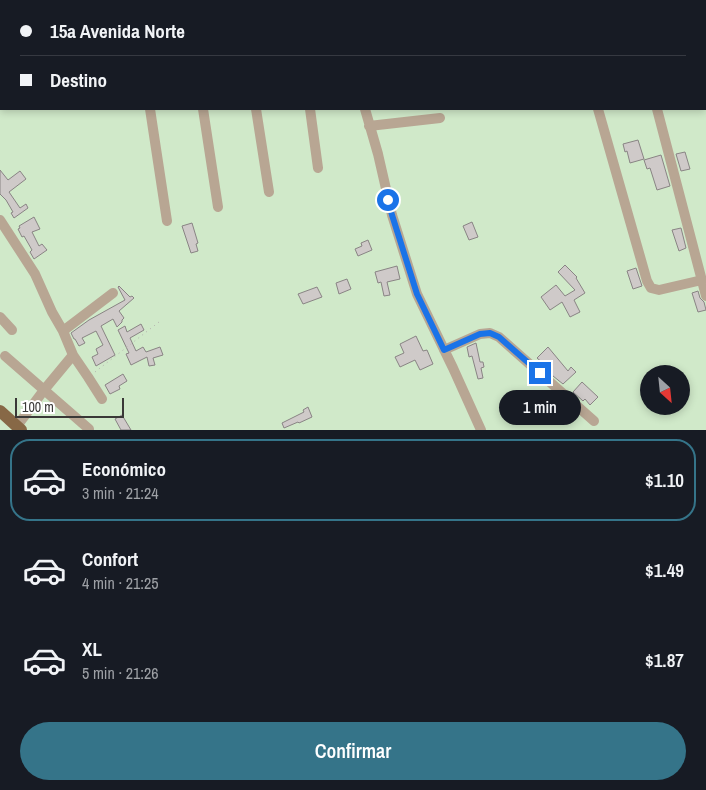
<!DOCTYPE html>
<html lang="es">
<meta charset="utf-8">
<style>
body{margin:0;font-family:"Archivo Narrow",sans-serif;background:#242831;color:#f1f3f6;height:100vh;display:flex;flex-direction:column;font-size:19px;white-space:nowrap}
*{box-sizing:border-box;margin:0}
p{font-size:16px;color:#9ea1a6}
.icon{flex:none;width:28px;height:28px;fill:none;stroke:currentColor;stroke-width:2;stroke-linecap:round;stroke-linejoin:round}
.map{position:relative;height:430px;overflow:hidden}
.details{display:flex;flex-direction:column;background:#171b24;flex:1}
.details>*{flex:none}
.banner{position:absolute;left:0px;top:0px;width:706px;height:110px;box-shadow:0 2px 8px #0003;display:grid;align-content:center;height:110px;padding:0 20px;background:#171b24}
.needle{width:32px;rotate:153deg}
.tools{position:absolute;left:640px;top:365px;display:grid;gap:10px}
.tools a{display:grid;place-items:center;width:50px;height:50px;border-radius:50%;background:#171b24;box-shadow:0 2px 8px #0003;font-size:25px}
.scale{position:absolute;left:15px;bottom:12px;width:109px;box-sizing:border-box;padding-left:5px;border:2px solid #3a3837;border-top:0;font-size:14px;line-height:18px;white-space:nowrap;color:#3a3837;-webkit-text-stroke:4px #fff;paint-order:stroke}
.end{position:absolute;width:22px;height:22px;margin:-11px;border:6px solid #1a73e8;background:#fff;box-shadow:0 0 0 2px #fff}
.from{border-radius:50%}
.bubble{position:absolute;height:35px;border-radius:18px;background:#171b24;box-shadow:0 2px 8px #0003;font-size:16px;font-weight:600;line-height:35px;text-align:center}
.banner b{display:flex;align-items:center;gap:18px;height:48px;font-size:19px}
.banner b+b{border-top:1px solid #363941}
.banner i{width:12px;height:12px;background:#f1f3f6}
ul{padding:9px 0 0;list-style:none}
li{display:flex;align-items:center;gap:15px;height:82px;margin:0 10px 8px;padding:0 10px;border:2px solid transparent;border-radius:20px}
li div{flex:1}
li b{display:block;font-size:19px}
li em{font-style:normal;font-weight:600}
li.current{border-color:#357489}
li>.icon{width:45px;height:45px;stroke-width:1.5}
.cta{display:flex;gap:10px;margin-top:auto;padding:10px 20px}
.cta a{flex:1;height:58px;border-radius:30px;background:#357489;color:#fff;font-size:20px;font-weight:600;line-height:58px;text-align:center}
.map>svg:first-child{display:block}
</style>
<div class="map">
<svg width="706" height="430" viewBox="0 0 706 430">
<rect width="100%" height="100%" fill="#f3eeec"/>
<path fill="#d0e9c9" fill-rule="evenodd" d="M0,0H706V430H0ZM1,1H705V109H1ZM649,374H681V406H649Z"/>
<path fill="#cfcac9" stroke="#898484" d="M638,140L644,159L630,163L627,151L625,152L623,144Z
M685,152L690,169L681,171L676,154Z
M661,155L670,186L657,190L650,168L647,169L644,160Z
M0,170L8,180L20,171L26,179L9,192L20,208L26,204L28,208L14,218L11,213L13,212L6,200L0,194Z
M34,217L40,229L32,232L39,246L42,244L47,250L34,259L30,252L32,250L24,236L22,237L18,229L20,228L19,226Z
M472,222L478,237L469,240L463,226Z
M192,223L198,243L196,244L198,251L191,253L182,226Z
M681,228L686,248L679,251L672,230Z
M368,240L372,250L358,256L355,249L362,246L361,243Z
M565,265L577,277L576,278L585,293L574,300L580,312L570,317L562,302L550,310L541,297L556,285L565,296L575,290L558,272Z
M397,266L400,279L387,282L390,295L384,296L381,282L378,283L375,272Z
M636,268L642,286L633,289L627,271Z
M347,279L351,289L339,294L336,283Z
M119,286L130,297L132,296L134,298L119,311L124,318L122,320V322L117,327L113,319L101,326L115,355L96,366L92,357L98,354L96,349L103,345L96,331L82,338L85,343L79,346L75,339H74L71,333L89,320L125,300L118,287Z
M317,287L322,297L303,304L298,294Z
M698,291L700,298L704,302L706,310L698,312L692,293Z
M141,324L144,330L130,338L136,351L143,347L146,352L160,347L163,355L153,358L155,365L149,366L147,357L131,365L126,354L129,353L118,330L125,326L127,332Z
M416,336L423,351L427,350L433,364L420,370L415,360L400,367L395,357L404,353L400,344Z
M476,343L480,362H483L484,367L481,368L483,378L478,379L472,356L469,357L467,347Z
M548,347L568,371L571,367L576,372L563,384L553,376L543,363L537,358Z
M123,374L127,381L119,386L120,389L110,394L105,385Z
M582,382L598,397L590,405L585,399L583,401L573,392Z
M308,407L312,417L299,423L298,422L284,428L282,423L304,412L303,410Z
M122,415L131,430H121L115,419Z"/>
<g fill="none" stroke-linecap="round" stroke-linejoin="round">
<path stroke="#b2aeac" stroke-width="1" stroke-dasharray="1 4" stroke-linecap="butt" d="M69,0L70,1
M528,0V1
M464,1L467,0
M0,47H1
M95,372L159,322"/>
<path stroke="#b8a693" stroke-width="10" d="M335,0V1
M396,0L397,1
M628,0V1
M702,0V1
M273,1L281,0
M705,86L706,87
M150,109L167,221
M203,109L218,207
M256,109L269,192
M310,109L318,168
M365,109L378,154L392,215L417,294L453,368L481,430
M598,109L647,281L651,288L659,290L702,280
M657,109L706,296
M369,126L440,118
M0,220L35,274L52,312L63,331L73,355L88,377L102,399
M0,317L12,330
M63,331L113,293
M444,350L480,334L490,333L499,337L594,421
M5,356L89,429
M17,426L44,390L73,355"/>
<path stroke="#876846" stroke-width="12" d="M0,411L21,430"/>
</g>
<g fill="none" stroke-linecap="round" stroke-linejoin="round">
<path stroke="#1a73e8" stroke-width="6" d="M388,200L392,215L417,294L444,350L480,334L490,333L499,337L540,373"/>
</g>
</svg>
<div class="tools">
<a><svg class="needle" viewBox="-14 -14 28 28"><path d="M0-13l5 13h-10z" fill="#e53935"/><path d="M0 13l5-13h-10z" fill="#9ea1a6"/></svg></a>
</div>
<div class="scale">100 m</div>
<i class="end from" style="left:388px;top:200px"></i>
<i class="end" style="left:540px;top:373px"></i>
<div class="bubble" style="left:499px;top:390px;width:82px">1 min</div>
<div class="banner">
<b><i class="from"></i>15a Avenida Norte</b>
<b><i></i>Destino</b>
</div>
</div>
<section class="details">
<ul>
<li class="current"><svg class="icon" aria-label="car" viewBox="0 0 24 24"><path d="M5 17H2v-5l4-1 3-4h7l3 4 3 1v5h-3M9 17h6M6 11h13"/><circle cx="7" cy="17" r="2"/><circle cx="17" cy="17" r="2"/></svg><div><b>Económico</b><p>3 min · 21:24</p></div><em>$1.10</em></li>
<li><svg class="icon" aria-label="car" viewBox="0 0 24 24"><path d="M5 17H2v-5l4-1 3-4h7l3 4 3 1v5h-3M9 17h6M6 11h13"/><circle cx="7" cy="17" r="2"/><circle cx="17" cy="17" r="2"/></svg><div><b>Confort</b><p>4 min · 21:25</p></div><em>$1.49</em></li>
<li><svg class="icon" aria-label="car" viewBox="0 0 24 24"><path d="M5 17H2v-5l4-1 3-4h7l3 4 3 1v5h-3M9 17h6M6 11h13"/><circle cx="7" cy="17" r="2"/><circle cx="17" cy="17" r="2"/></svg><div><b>XL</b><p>5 min · 21:26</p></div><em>$1.87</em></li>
</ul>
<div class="cta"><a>Confirmar</a></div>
</section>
